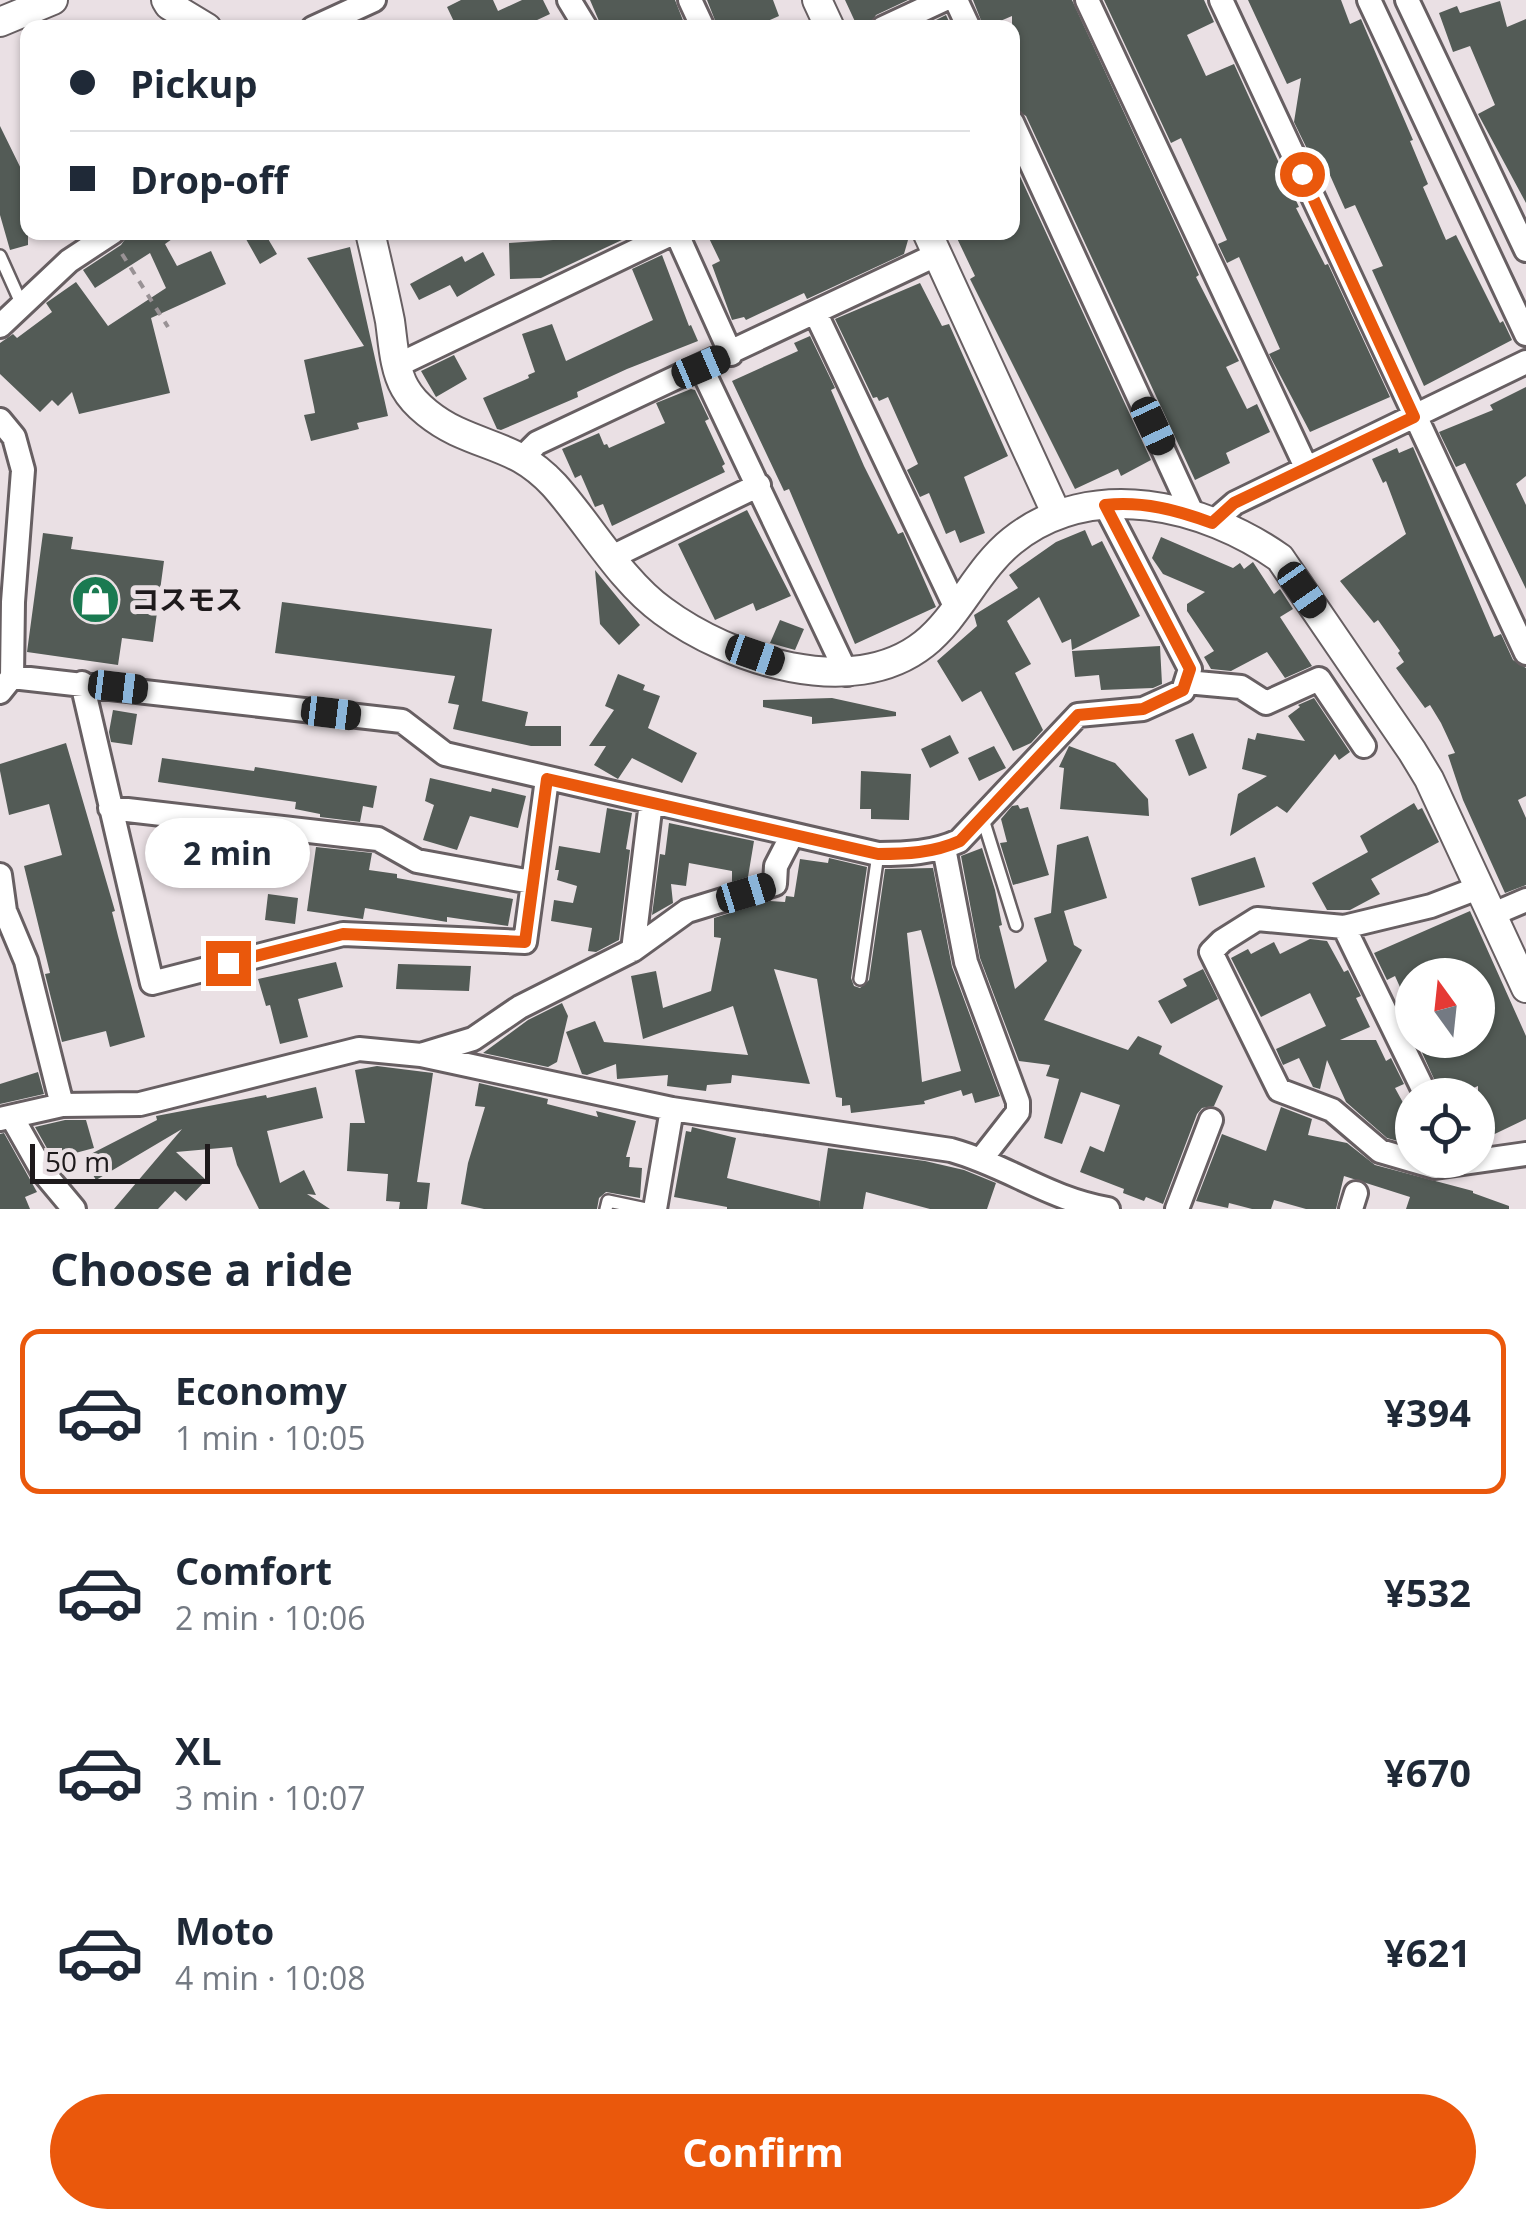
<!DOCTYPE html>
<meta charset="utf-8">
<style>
body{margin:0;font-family:"Open Sans","Noto Sans JP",sans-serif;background:#f2f2f3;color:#1f2937;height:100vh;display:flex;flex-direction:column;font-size:38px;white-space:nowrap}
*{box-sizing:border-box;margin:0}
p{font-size:32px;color:#747a83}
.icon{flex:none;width:55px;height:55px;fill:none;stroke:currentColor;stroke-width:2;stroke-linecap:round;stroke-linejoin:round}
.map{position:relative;height:1209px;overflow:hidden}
.panel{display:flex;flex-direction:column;background:#fff;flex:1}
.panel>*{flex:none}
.banner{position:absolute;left:20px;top:20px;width:1000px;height:220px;border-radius:20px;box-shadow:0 2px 8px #0004;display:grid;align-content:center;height:220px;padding:0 50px;background:#fff}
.needle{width:65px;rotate:345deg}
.fabs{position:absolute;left:1395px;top:958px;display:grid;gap:20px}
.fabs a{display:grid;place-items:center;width:100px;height:100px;border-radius:50%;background:#fff;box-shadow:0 2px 8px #0004;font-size:50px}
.scale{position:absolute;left:30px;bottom:25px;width:180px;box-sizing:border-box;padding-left:10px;border:5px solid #1e1a1c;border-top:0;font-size:28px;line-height:35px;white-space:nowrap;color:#1e1a1c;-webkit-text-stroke:8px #eae0e4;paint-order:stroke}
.end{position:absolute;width:45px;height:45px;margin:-22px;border:12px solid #ea580c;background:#fff;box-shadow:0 0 0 5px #fff}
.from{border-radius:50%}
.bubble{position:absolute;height:70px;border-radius:35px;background:#fff;box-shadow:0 2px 8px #0004;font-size:32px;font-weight:700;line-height:70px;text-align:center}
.car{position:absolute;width:30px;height:60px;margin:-30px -15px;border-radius:12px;box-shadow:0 0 8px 2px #0007;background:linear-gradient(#222 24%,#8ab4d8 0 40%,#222 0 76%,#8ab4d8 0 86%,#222 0)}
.banner b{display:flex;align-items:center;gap:35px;height:95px;font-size:38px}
.banner b+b{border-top:2px solid #e0e1e3}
.banner i{width:25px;height:25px;background:#1f2937}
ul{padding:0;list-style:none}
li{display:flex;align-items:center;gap:30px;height:165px;margin:0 20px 15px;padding:0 30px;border:5px solid transparent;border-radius:20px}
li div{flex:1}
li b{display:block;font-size:38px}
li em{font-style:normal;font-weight:700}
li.active{border-color:#ea580c}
li>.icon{width:90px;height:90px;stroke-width:1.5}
h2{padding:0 50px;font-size:45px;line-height:120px}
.primary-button{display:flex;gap:20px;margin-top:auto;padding:20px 50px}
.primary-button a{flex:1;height:115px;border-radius:60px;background:#ea580c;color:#fff;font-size:40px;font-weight:700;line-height:115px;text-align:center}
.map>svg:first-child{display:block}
</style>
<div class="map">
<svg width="1526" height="1209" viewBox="0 0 1526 1209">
<rect width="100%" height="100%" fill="#eae0e4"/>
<path fill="#535b56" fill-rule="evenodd" d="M461,0H493L498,11L522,0H543L550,14L535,21L538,28H457L447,7Z
M590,0H675L686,28H602Z
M707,0H773L779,16L752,28H718Z
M845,0H908L876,15L868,28H858Z
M973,0H1072L1199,275L1196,277L1239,361L1226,367L1247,409L1257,404L1270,432L1226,453L1230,463L1195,480L1026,116L1012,107V16L984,28Z
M1104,0H1204L1214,22L1187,35L1206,76L1234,64L1299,207L1296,208L1325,265L1328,264L1390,397L1310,432L1269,354L1280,349L1239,257L1227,263L1218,244L1227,240L1181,138L1171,143Z
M1248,0H1341L1350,24L1361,19L1413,140L1410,141L1428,184L1423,187L1446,240L1456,235L1500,323L1503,321L1512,340L1424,386L1372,270L1383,266L1355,205L1345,209L1321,155L1312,159L1294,122L1301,78L1287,84Z
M1500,1L1507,27L1526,19V203L1478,114L1495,105L1470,46L1453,52L1439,13L1457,6L1460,13Z
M946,15L952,28H920Z
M0,126L28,183V245L10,250L0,215Z
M1012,159L1151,460L1121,476L1118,469L1075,489L970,279L975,276L954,232H1012Z
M130,232H182L165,244L177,266L211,251L226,284L151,318L170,393L79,414L72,392L58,406L52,400L40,412L0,374V343L13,334L17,338L52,312L46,303L76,282L108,326L166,288L150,253L95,288L83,270L121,245Z
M242,232H264L277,254L260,264Z
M551,232H639L541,278L510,279L509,243L553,240Z
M706,232H910V233L904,254L807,299L804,293L746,320L744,317L732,320L712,265L720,261Z
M350,247L388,416L357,423L359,429L311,441L304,415L315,413L314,407L304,360L364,346L307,258Z
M483,252L495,275L457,297L450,285L419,300L410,284L462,256L465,262Z
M662,255L689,326L691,325L698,341L627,369L577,392L578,397L501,430L497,429L483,398L529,378L528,375L535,372L522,334L552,324L566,361L653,320L632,269Z
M920,283L942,326L949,324L1008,456L964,477L985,533L960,543L955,530L946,534L929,493L920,497L907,470L918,464L888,397L879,401L877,397L873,398L835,319Z
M810,336L835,388L831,390L864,466L898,534L903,532L936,607L855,644L789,489L784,491L732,381L798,351L794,343Z
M454,355L467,379L436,397L421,371Z
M1526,387V476L1516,484L1526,505V589L1465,463L1456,467L1439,432L1493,410L1490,405Z
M691,389L695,390L709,419L705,421L725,464L722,466L725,472L612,526L603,504L595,507L581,475L575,478L562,449L599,433L604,445L607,444L609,448L665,423L656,403Z
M1413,447L1494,637L1501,634L1513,660L1526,668V796L1518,800L1526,818V885L1505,893L1463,800L1448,755L1455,753L1441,723L1430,705L1425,708L1396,668L1404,662L1398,653L1400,651L1378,620L1374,623L1340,581L1406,534L1386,481L1383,483L1372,459L1397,448L1399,453Z
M747,510L791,596L756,611L753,603L715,620L678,544Z
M1085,530L1092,546L1102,541L1140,616L1072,650L1071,639L1062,643L1039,597L1007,621L1031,664L1015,673L1043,730L1031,743L1013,751L981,691L962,702L937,661L977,626L974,615L1018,588L1009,575L1056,542Z
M43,533L73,537L71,549L164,561L153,642L122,638L118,665L27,652Z
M1161,537L1233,568L1240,563L1244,569L1253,562L1274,594L1280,589L1293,609L1280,617L1312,666L1285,678L1267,652L1231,671L1211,669L1204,657L1214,651L1187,611V604L1205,592L1163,574L1152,558Z
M595,570L640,625L619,645L600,624Z
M282,602L492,629L482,701L528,712L525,726H561V746H531L453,729L459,705L448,703L455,676L275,653Z
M780,620L804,629L795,650L770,643Z
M1160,646L1162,684L1153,688L1101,690L1099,675L1075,677L1072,651Z
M618,674L645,685L643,690L660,696L648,728L697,753L682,783L632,758L618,779L594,765L606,746H589L614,710L605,706Z
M832,698L896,712V716L812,724V717L763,707V700Z
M1314,698L1350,752L1339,760L1335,754L1287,813L1277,806L1230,836L1238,794L1267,776L1242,769L1248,738L1255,740L1257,733L1305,741L1288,716L1300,707L1298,705Z
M113,710L137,714L132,745L111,742L109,732Z
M1193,733L1207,768L1189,776L1175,740Z
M950,735L959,753L930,768L921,749Z
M66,743L115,911L112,912L118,936L145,1037L110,1047L106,1031L62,1042L45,974L50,973L24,866L62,855L49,804L9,815L0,771V764Z
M994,746L1006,768L979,781L968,758Z
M1069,746L1115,763L1148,799L1149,816L1060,809L1064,768L1059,767Z
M162,758L254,771L255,767L377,786L373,808L363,806L360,822L320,817V814L295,809L296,802L158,782Z
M861,771L911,774L909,820L871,819V809H860Z
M430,778L491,792L492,788L526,796L518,828L470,816L457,850L423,840L434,805L425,801Z
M1414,803L1418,810L1422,808L1439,842L1371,879L1380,894L1350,910H1327L1312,883L1368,852L1360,836Z
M1018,805L1020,809L1028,807L1049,875L1013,885L1000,843L1007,842L1001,819L1012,806Z
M607,808L632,813L626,849L630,850L619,940L596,952L588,951L592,928L551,921L554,900L573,903L577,886L557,880L559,870H555L559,846L600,853Z
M669,823L754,841L748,877L732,882V871L689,863L686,886L671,884L673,903L652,915L660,854L665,855Z
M1088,836L1107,898L1064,911L1074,945L1082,950L1044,1020L1128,1050L1138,1036L1162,1046L1159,1054L1223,1086L1214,1106L1202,1108L1197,1114L1163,1204L1146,1197L1144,1201L1123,1193L1124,1189L1080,1172L1090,1146L1104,1152L1120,1105L1081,1092L1062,1144L1044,1138L1059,1079L1046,1076L1050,1065L1019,1061L980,958L961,856L982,848L995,890L1002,925L999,926L1015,989L1047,961L1034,918L1051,913L1057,845Z
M316,847L372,853L369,870L397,874V878L513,899L508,926L447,917V922L365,908L363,919L307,911Z
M1255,857L1265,887L1199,906L1191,878Z
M829,858L867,867L851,978L854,986L860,988L869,980L885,869L933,868L952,967L1000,1096L975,1103L972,1093L963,1096L961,1090L924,1101L925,1104L851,1113L850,1105L842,1106V1098L836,1097L817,979L774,969L810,1084L732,1075L731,1083L707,1085L706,1091L667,1086L668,1075L617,1079L616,1064L587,1075L582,1074L566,1032L595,1021L604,1042L748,1055L733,1006L643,1039L631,976L656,971L663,1008L711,991L721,938L714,937V918L770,901L785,902L786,896L794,897L800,859L828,863ZM921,930L961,1071L922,1082L907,933Z
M268,894L298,898L295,924L265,920Z
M1470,911L1526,1036V1119L1478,1142V1086L1460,1094L1456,1085L1440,1092L1419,1046L1432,1040H1478V975H1412V1014L1395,976L1387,980L1374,953Z
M1310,939L1327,941L1344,972L1348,970L1361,996L1356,998L1370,1027L1340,1040H1376L1386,1061L1391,1058L1404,1084L1395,1088L1412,1119V1145L1387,1138L1346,1102L1327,1060L1320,1089L1313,1087L1299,1058L1283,1065L1276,1049L1326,1026L1310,993L1261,1017L1231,958L1248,949L1251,954L1274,942L1280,954Z
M336,962L343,987L298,999L308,1037L280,1044L270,1005L266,1006L258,979Z
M398,964L471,966L469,991L396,989Z
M1203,969L1218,999L1171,1024L1158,1001L1187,986L1183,979Z
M562,1003L568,1016L557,1062L548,1067L483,1053L528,1020Z
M377,1066L433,1073L417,1182L430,1183L427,1209H399L400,1202L386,1201L388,1174L347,1171L350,1123H365L355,1070Z
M38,1072L44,1094L0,1104V1084Z
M479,1083L548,1099L547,1104L598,1117L596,1111L636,1121L626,1157H630L629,1167L642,1168L640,1198L606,1192L599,1198L597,1209H484L461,1204L468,1163L485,1107L475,1106Z
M316,1087L323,1118L267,1131L280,1183L304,1170L316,1195L307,1194L330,1209H259L237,1165L232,1147L176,1152L206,1180L186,1201L175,1191L158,1209H114L182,1129L96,1180L83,1158L157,1120L156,1116L266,1095L267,1098Z
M1281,1107L1312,1119L1308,1135L1347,1143L1375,1165L1473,1191V1193L1509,1206V1209H1406L1410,1197L1344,1176L1336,1209H1306L1274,1200L1271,1209H1252L1229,1203L1228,1208L1196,1201L1222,1134L1266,1151Z
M65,1120H86L94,1148L53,1159L35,1127Z
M692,1127L736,1138L727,1178L820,1201L819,1209H727V1207L674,1197L686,1131L691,1132Z
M4,1133L37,1192L25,1197L30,1209H0V1134Z
M828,1148L925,1161L964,1170L996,1183L987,1209H930L866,1192L863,1209H819Z"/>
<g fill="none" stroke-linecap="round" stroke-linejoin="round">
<defs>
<path id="service" d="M0,256L22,305
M982,816L1016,925
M860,979L878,854
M606,1209L608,1201L646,1209"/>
<path id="minor" d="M569,0L586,28
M690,0L703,28
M956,0L969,28
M1087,0L1306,467
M1221,0L1526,653
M1369,0L1526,334
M1407,0L1526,250
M313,28L374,0
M883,28L943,0
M1012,122L1194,517
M676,232L731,354
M816,314L955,606
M0,326L69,261L113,232
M398,365L675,232
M701,367L847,674
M0,420L14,437L23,470L13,602L12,677L0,692
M523,457L537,443L938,254
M1212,523L1235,503L1526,362
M612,557L759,485
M12,677L402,721L445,754L878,854C906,854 933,853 959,841L1078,715L1143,709L1183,691L1190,669L1105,505
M1186,682L1241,687L1266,703L1319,679L1364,746
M82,683L152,983L343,934L525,942L547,779
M110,808L378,839L417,861L531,882
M944,848L966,962L1018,1102V1112L982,1158
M0,875L5,911L26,961L62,1105
M1478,888L1431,906L1344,927L1257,919L1222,941L1211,952L1279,1090L1332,1110L1380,1151L1435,1167L1526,1154
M1491,915L1526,900
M1344,927L1426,1095
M633,950L651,802
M424,1054L473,1039L520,1007L633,950L687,911L775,884L776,866L792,835
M0,1119L62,1105L140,1104L359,1049L421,1055L672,1109L951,1150C1008,1166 1049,1199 1108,1209
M13,1119L43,1172L74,1209
M655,1209L672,1109
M1177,1209L1211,1120
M1351,1209L1356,1193"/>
<path id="tertiary" d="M166,0L169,5L207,28
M817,0L830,28
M0,22L53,0
M370,232C377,262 384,291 390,321C393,342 394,369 405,388C415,406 437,422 456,431C497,450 521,450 554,485C589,524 621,581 663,611C729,660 852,701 924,644C959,616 977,569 1012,541C1091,477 1205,505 1280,558L1412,751L1429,779L1526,988
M927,232L1057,515"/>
</defs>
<use href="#service" stroke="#675f62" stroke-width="16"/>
<use href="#minor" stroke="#675f62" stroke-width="28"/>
<use href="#tertiary" stroke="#675f62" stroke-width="32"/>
<path stroke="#999295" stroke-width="4" stroke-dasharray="8 8" stroke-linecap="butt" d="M122,254L168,327"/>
<use href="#service" stroke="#fff" stroke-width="11"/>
<use href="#minor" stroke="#fff" stroke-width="22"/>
<use href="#tertiary" stroke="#fff" stroke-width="28"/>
</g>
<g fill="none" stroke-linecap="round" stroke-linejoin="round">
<path stroke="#ea580c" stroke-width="12" d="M228,963L343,934L525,942L547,779L878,854C906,854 933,853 960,841L1078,715L1143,709L1183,690L1190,669L1105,505C1143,501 1177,510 1212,523L1234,503L1414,417L1302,174"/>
</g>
<defs>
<symbol id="shop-disc" viewBox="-11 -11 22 22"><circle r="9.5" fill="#1a7a51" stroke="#eae0e4"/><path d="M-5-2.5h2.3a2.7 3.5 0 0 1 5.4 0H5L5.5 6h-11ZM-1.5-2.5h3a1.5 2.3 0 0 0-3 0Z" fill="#fff"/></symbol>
</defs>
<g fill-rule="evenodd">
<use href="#shop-disc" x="68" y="572" width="55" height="55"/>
</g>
<g text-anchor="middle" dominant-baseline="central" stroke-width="10" stroke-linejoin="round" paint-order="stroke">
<g font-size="28" font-weight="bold" fill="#1e1a1c" stroke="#eae0e4" text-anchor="start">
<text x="131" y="599">コスモス</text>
</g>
</g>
</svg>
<div class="fabs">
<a><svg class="needle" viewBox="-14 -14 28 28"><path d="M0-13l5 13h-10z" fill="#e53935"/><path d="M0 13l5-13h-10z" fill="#747a83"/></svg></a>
<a><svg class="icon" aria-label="locate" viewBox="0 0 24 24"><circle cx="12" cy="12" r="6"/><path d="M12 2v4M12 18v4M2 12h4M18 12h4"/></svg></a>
</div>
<div class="scale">50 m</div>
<i class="end from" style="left:1302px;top:174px"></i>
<i class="end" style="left:228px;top:963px"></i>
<div class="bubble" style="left:145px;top:818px;width:165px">2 min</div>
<i class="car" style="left:701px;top:367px;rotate:67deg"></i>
<i class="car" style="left:1153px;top:426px;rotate:155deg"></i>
<i class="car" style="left:1302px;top:590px;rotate:145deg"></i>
<i class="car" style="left:755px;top:655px;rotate:109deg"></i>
<i class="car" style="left:118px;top:687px;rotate:97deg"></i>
<i class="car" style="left:331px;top:713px;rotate:97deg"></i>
<i class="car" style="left:746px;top:893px;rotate:73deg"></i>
<div class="banner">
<b><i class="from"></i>Pickup</b>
<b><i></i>Drop-off</b>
</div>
</div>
<section class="panel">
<h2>Choose a ride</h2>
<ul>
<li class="active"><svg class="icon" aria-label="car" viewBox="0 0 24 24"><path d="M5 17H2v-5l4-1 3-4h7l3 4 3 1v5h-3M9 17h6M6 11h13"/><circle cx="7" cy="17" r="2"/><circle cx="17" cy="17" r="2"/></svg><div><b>Economy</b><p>1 min · 10:05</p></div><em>¥394</em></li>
<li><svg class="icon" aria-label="car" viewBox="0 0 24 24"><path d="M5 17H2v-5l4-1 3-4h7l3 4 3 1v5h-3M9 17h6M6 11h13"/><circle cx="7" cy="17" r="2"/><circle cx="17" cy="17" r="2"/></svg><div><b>Comfort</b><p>2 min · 10:06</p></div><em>¥532</em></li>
<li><svg class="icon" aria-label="car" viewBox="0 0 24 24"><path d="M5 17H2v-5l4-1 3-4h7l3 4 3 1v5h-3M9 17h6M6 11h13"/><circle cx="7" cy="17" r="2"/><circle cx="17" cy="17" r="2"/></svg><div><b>XL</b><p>3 min · 10:07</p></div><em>¥670</em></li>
<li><svg class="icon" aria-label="car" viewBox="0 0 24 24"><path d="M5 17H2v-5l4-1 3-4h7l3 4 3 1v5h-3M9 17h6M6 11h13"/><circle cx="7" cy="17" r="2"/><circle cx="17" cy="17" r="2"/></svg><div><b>Moto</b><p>4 min · 10:08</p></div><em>¥621</em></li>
</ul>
<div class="primary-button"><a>Confirm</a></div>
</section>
